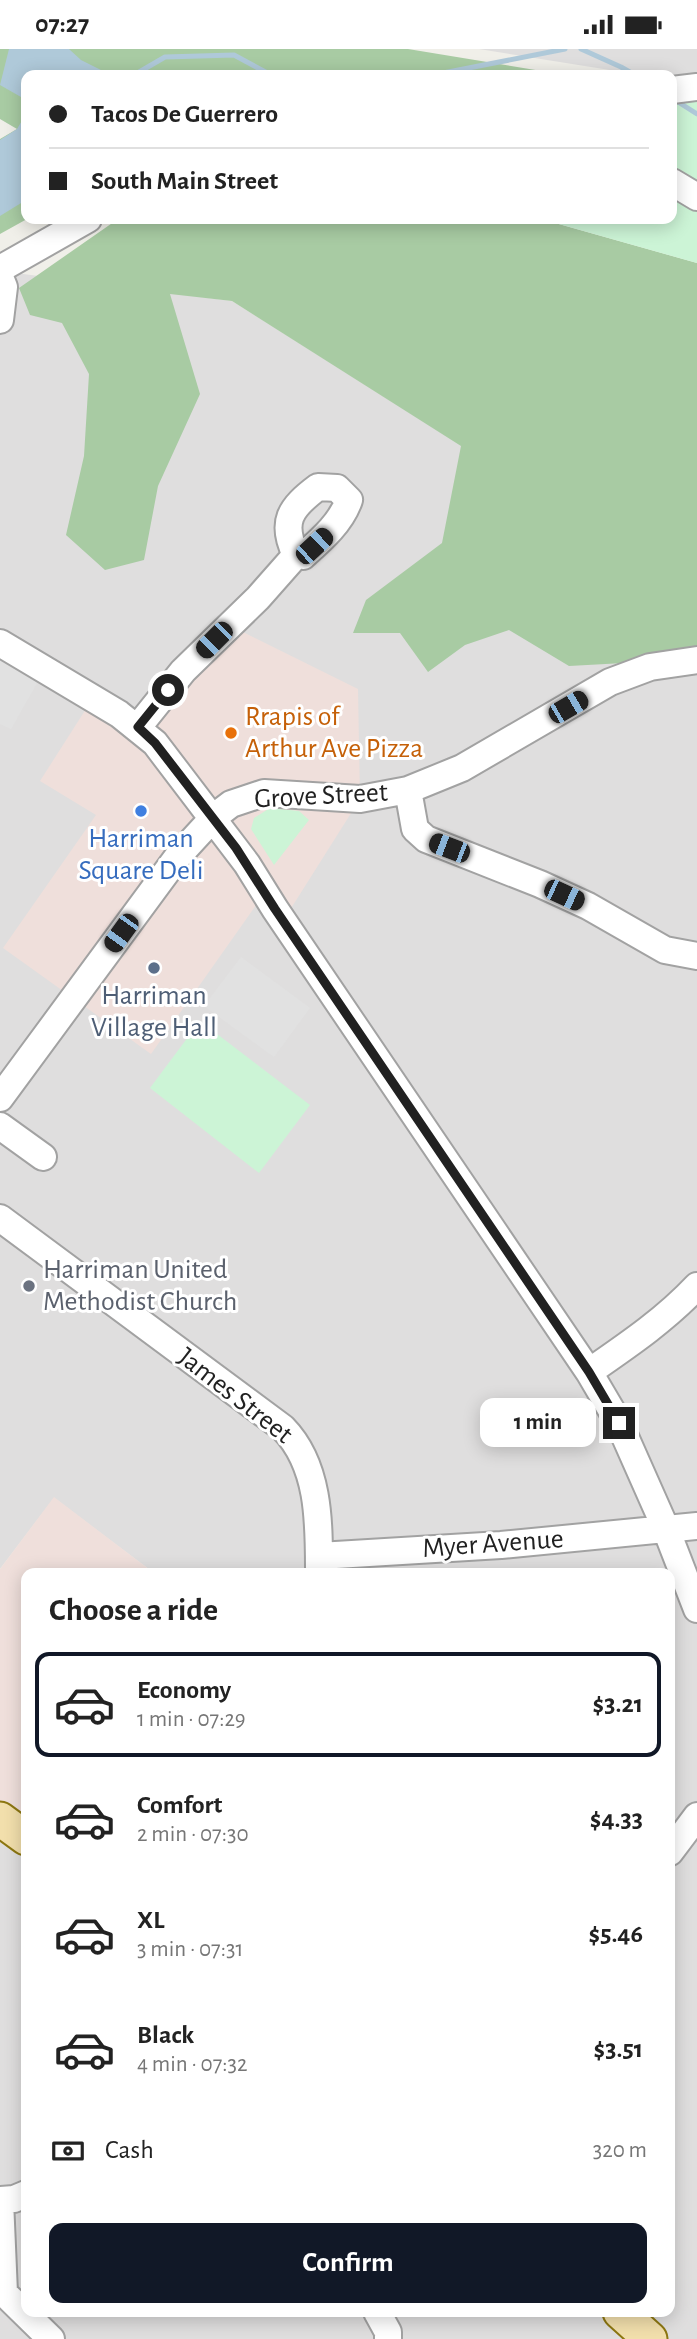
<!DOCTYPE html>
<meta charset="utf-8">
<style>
body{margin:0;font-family:"Alegreya Sans",sans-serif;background:#f2f2f2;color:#222;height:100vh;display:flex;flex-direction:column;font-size:26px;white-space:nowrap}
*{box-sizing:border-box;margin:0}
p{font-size:23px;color:#767676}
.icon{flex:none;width:38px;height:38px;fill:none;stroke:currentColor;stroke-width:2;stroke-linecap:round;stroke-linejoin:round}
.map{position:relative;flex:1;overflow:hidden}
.panel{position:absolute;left:21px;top:1519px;width:654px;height:749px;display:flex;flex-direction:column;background:#fff;border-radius:14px;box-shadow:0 4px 18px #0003}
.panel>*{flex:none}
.top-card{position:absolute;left:21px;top:21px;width:656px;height:154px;border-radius:14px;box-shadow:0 4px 18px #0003;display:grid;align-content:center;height:154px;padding:0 28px;background:#fff}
.end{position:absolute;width:32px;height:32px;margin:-16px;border:9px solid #212121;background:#fff;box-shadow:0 0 0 4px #fff}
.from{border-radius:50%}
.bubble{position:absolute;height:49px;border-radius:14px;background:#fff;box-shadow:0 4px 18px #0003;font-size:23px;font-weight:700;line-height:49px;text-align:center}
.car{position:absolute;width:21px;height:42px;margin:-21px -10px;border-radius:9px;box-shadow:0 0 5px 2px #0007;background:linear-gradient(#222 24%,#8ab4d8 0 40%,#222 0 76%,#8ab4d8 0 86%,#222 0)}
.top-card b{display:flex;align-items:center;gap:24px;height:66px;font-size:26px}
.top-card b+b{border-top:2px solid #e0e0e0}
.top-card i{width:18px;height:18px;background:#222}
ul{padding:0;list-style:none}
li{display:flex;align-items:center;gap:21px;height:105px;margin:0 14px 10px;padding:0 14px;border:4px solid transparent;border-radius:14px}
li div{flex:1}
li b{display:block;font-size:26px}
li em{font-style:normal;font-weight:700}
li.current{border-color:#111827}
li>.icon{width:63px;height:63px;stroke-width:1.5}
h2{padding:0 28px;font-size:32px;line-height:84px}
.pay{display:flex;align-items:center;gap:18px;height:77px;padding:0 28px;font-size:26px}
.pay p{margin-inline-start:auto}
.button{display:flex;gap:14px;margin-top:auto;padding:14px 28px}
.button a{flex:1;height:80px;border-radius:14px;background:#111827;color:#fff;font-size:28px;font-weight:700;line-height:80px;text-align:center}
.status{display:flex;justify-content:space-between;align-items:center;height:49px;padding:0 35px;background:#fff;direction:ltr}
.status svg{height:19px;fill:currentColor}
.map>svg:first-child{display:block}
</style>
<div class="status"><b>07:27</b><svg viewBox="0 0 49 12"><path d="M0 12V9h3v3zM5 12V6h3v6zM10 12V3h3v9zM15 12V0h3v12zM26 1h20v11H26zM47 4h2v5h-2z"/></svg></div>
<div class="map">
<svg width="697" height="2290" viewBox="0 0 697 2290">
<rect width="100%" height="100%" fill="#f0efe9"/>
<path fill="#dfdede" d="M479,0H697V35L672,31V26H641Z
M0,222L232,252L697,545V2290H0V1789H26V2263H670V1524H154L54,1449L0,1520Z"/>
<path fill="#efdfdb" d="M229,576L358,640L360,750L283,872L264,845L151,1005L3,899L96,766L40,732L93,649L138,678Z
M54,1448L154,1524H26V1789L0,1770V1520Z"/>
<path fill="#a8cba3" d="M0,0H408L566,26H26L27,170L0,185V90L17,80L0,70Z
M118,170H541L697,214V610L569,617L509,581L465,596L428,623L400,584H353L366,551L442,494L461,397L232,252L170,245L200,345L158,437L144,511L105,521L66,486L84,407L89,325L62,274L30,266L19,239Z"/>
<path fill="#ccf4d6" d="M697,50V214L541,170H672V53Z
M270,759L299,762L309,771L274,816L251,780L254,769Z
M200,972L310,1056L259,1124L150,1039Z"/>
<path fill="#e1e1e1" d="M0,594L45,620L11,680L0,675Z
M241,908L310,959L274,1008L204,957Z"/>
<path fill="#afc9d9" d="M9,0H69L81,11L111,26H26V58L21,48L0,36Z
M26,65V151L0,167V91L17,80Z"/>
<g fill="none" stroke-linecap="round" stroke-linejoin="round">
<path stroke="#afc9d9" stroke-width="5" d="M581,0L621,18L635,26
M134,26L165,8L234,6L271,26
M433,26L565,0
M675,51L697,65"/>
<defs>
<path id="minor" d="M672,41L697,38
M672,133L697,148
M0,220L88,170
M0,228L4,238L0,271
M318,438L337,439L349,451C341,474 321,491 303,507L296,506C280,473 290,459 318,438Z
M0,594L119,665L155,694L247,815L275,860L589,1323L619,1374L666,1480L697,1560
M138,678L183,622L258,549L296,506
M408,741L415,780L426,790L540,835L588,857L665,901L697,907
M0,1049L179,806L214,768L231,755L264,744L360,750L408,741L462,719L610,633L650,618L697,611
M0,1077L43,1108
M0,1169L283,1379C320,1417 319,1474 319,1524
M589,1323C628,1296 665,1271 697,1237
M319,1507L501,1496L697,1477
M670,1803L697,1767
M0,2151L4,2244L51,2290
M0,2151L14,2150L26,2145
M377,2263L388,2283V2290"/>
<path id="major" d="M0,1770L26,1789
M620,2263L650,2290"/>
</defs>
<use href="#minor" stroke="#a2a2a2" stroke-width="30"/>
<use href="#major" stroke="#8d7711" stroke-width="37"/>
<use href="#minor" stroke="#fff" stroke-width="26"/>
<use href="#major" stroke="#f2dfac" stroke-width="33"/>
</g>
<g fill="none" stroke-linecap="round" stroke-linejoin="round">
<path stroke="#212121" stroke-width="9" d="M168,641L138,678L155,694L236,799L275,860L589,1323L619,1374"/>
</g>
<circle fill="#e8710a" stroke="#fff" stroke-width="2.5" cx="231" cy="684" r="7"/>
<circle fill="#3f7fe0" stroke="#fff" stroke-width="2.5" cx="141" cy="762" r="7"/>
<circle fill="#5c6f8a" stroke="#fff" stroke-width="2.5" cx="154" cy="919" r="7"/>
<circle fill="#6b7280" stroke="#fff" stroke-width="2.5" cx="29" cy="1237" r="7"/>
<g text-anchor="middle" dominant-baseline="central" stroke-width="6" stroke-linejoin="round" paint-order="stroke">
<g font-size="28" fill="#c56008" stroke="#fff" text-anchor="start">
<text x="245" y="668">Rrapis of<tspan x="245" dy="32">Arthur Ave Pizza</tspan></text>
</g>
<g font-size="28" fill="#212121" stroke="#fff">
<text transform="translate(321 747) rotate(-3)">Grove Street</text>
<text transform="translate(235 1347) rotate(38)">James Street</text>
<text transform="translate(493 1495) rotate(-4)">Myer Avenue</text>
</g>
<g font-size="28" fill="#366cbe" stroke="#fff">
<text x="141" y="790">Harriman<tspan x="141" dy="32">Square Deli</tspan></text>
</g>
<g font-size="28" fill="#4e5e75" stroke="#fff">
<text x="154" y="947">Harriman<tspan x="154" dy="32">Village Hall</tspan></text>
</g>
<g font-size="28" fill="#5b616d" stroke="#fff" text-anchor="start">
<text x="43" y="1221">Harriman United<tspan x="43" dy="32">Methodist Church</tspan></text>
</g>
</g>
</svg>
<i class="end from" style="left:168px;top:641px"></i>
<i class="end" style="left:619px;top:1374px"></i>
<div class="bubble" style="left:480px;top:1349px;width:116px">1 min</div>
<i class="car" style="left:314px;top:497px;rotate:47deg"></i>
<i class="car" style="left:214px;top:591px;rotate:225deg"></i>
<i class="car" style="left:568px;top:658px;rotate:60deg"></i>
<i class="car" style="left:449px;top:799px;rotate:291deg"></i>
<i class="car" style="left:564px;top:846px;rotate:115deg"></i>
<i class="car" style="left:121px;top:884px;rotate:216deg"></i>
<div class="top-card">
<b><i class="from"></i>Tacos De Guerrero</b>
<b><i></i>South Main Street</b>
</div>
<section class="panel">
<h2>Choose a ride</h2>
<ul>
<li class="current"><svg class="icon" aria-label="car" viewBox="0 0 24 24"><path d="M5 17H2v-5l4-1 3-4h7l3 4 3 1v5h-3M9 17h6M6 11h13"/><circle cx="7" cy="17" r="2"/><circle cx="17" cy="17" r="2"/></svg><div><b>Economy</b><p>1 min · 07:29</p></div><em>$3.21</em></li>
<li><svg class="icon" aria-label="car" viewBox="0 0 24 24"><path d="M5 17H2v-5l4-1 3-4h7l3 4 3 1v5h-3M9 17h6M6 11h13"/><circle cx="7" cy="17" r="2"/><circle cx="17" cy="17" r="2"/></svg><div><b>Comfort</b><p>2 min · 07:30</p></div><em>$4.33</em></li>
<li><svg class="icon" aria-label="car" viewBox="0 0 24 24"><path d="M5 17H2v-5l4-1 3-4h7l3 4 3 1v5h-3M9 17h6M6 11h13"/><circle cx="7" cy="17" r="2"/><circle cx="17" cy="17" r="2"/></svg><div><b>XL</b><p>3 min · 07:31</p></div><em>$5.46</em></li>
<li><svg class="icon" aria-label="car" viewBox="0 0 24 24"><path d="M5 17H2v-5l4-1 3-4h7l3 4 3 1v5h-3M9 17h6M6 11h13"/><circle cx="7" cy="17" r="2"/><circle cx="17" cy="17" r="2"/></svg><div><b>Black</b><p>4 min · 07:32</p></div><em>$3.51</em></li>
</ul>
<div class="pay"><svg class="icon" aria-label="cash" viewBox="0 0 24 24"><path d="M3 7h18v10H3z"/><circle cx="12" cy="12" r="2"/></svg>Cash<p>320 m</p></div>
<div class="button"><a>Confirm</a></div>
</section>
</div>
